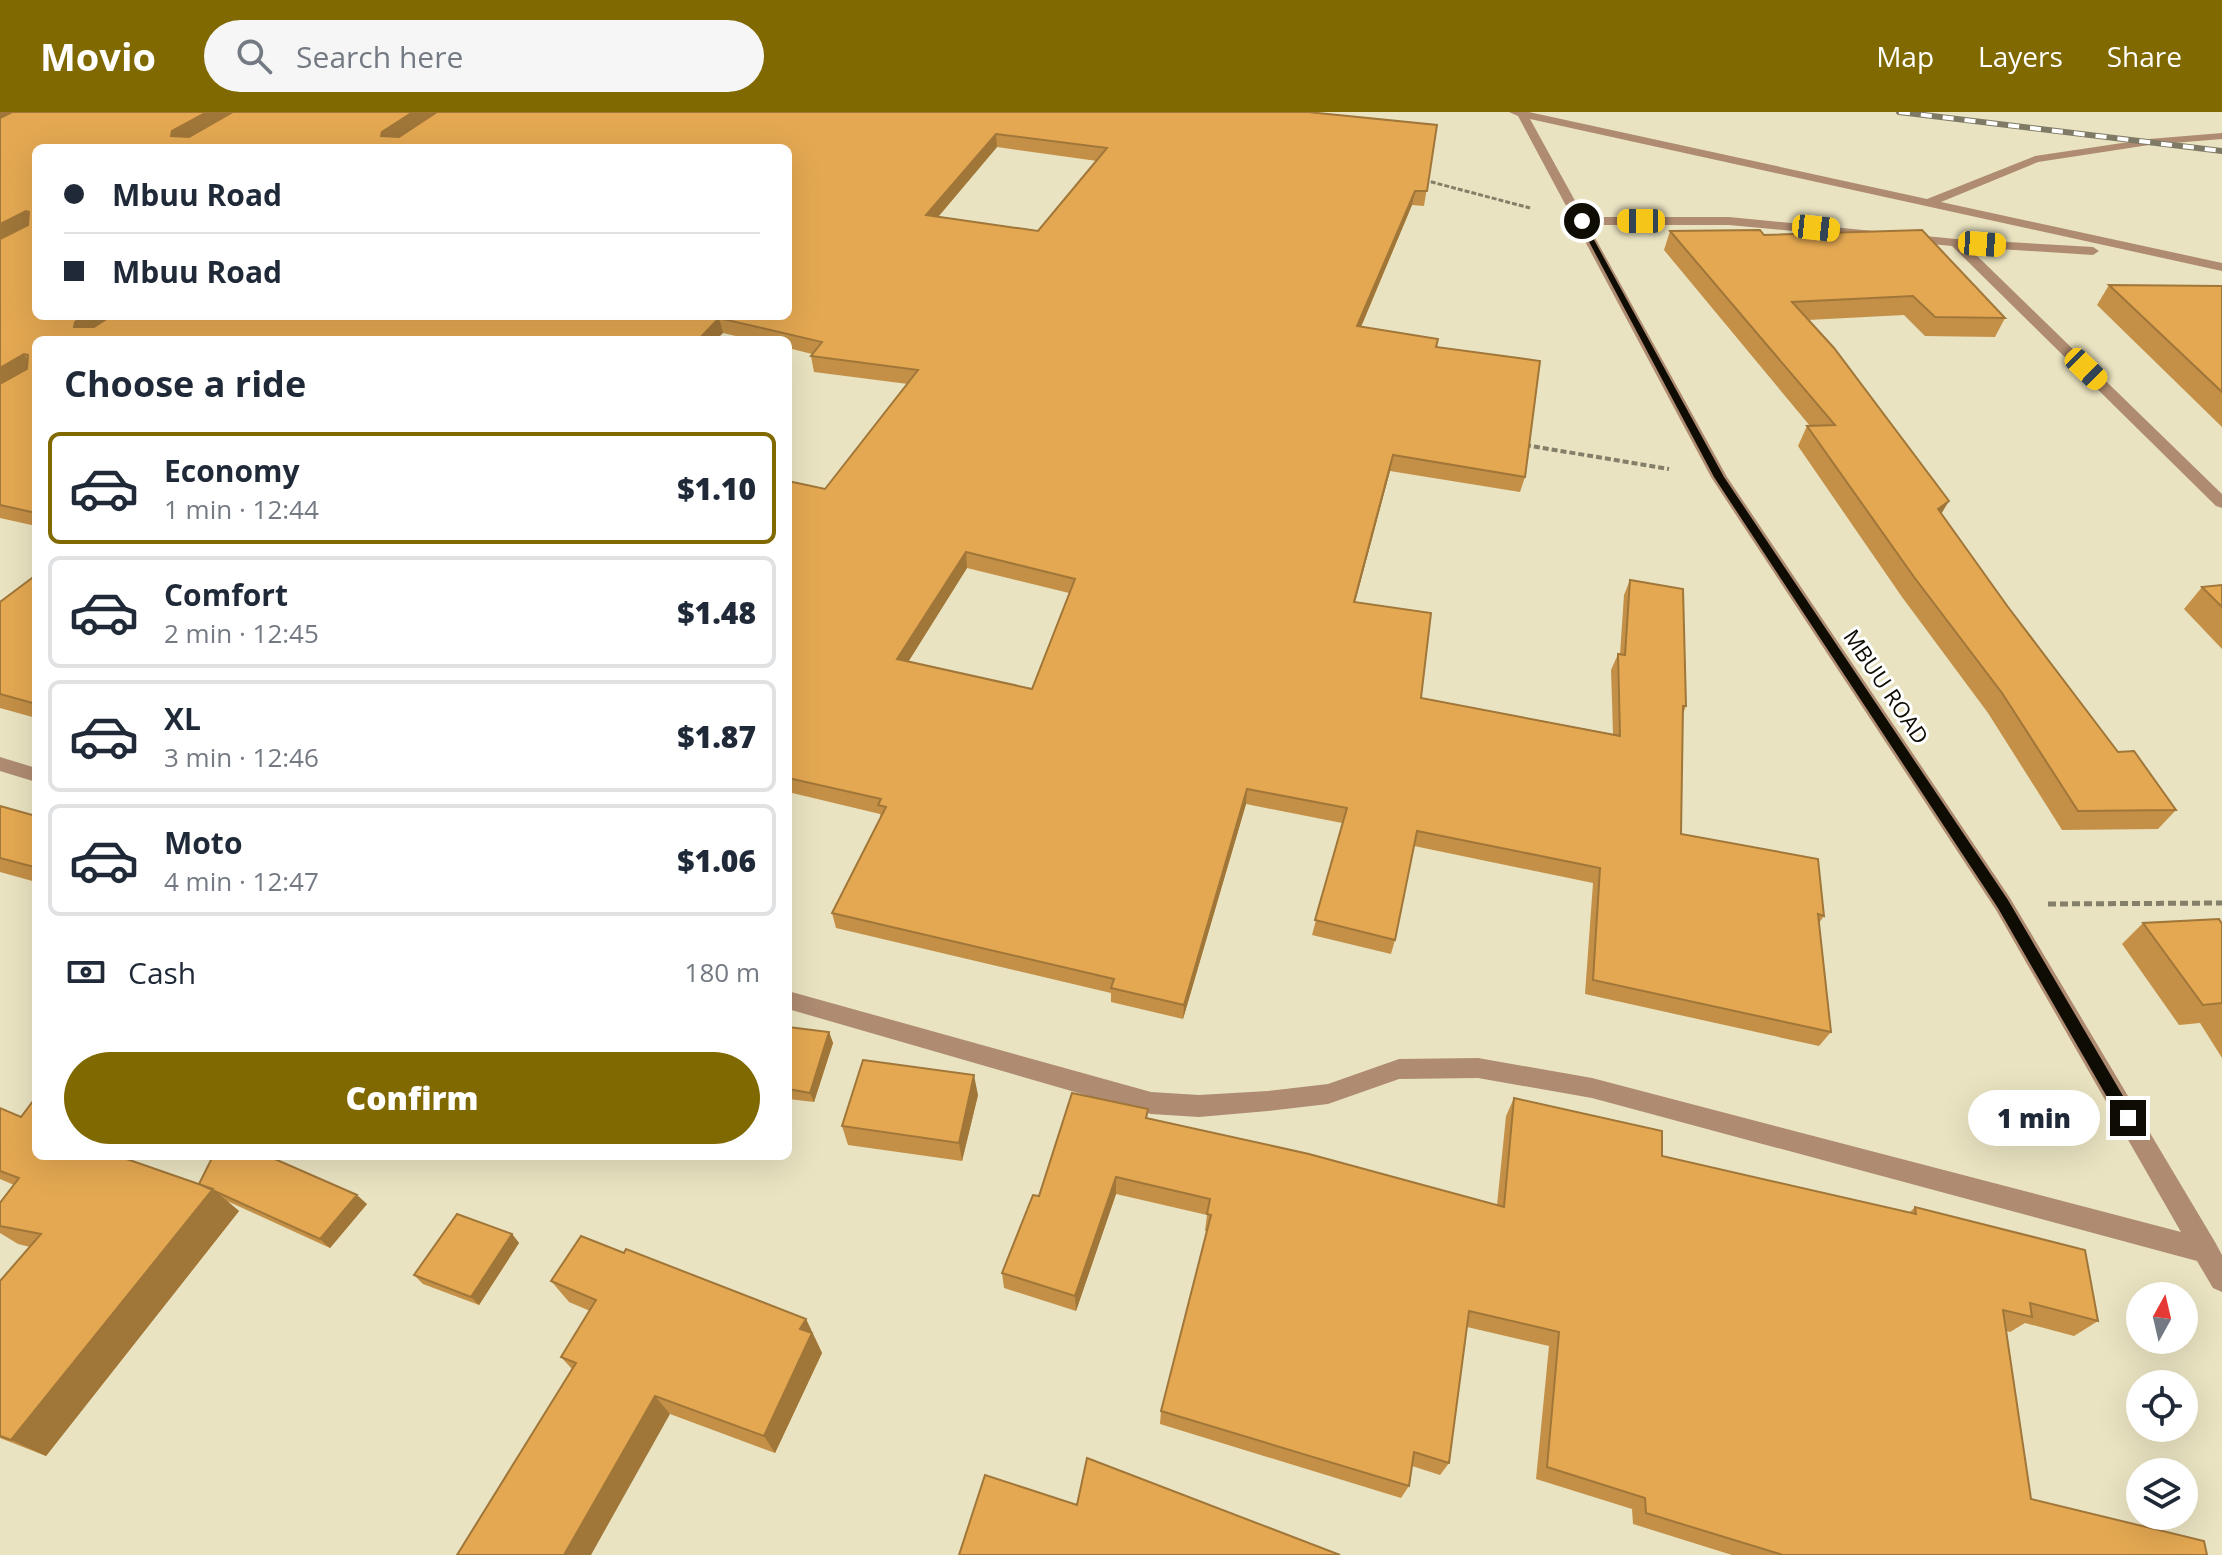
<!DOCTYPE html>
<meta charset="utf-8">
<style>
body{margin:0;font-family:"Open Sans",sans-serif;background:#f6f6f7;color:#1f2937;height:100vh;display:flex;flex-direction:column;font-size:30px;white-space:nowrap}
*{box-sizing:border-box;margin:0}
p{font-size:26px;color:#747a83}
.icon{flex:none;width:44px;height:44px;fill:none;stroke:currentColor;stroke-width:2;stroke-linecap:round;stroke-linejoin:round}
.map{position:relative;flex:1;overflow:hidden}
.side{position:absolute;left:32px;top:224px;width:760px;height:824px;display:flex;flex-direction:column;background:#fff;border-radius:12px;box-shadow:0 8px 32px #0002}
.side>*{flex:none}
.guide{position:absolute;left:32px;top:32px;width:760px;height:176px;border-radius:12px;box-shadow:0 8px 32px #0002;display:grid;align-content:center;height:176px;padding:0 32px;background:#fff}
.needle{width:52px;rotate:8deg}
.fabs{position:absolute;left:2126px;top:1170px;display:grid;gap:16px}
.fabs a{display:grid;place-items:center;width:72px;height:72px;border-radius:50%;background:#fff;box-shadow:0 8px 32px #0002;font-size:40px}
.end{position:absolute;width:36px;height:36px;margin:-18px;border:10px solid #0f0c03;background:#fff;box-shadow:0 0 0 4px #fff}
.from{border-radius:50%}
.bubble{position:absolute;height:56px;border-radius:28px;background:#fff;box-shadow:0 8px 32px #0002;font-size:26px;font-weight:800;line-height:56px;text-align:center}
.car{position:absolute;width:24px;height:48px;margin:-24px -12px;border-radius:10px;box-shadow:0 0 6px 2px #0007;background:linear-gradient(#f5c518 24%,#345 0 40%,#f5c518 0 76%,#345 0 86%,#f5c518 0)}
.guide b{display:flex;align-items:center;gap:28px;height:76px;font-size:30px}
.guide b+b{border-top:2px solid #e0e1e3}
.guide i{width:20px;height:20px;background:#1f2937}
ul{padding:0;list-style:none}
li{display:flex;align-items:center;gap:24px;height:112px;margin:0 16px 12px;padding:0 16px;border:4px solid #e0e1e3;border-radius:12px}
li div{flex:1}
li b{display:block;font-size:30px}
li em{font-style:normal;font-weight:800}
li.current{border-color:#806901}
li>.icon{width:72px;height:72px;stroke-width:1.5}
h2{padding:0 32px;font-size:36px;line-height:96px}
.pay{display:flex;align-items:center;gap:20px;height:88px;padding:0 32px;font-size:30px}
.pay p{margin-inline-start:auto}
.action{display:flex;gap:16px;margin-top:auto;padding:16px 32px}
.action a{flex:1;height:92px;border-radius:48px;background:#806901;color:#fff;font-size:32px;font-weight:800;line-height:92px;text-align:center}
header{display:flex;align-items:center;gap:48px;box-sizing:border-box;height:112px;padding:0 40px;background:#806901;color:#fff}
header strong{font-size:38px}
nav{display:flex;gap:44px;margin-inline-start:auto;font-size:28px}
.search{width:560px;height:72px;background:#f6f6f7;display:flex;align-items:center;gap:20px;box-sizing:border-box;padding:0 28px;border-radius:44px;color:#747a83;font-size:30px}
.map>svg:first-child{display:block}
</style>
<header>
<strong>Movio</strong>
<div class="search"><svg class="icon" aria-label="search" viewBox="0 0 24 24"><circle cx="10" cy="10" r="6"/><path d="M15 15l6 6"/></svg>Search here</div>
<nav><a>Map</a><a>Layers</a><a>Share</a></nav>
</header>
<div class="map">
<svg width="2222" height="1443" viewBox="0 0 2222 1443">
<rect width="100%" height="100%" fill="#e9e3c1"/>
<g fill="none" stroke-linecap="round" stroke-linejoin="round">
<path stroke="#847f69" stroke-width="3" stroke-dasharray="5 2" stroke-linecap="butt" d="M1424,68L1530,96"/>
<path stroke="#847f69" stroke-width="4" stroke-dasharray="6 3" stroke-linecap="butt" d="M1525,333L1669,357"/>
<path stroke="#847f69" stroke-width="5" stroke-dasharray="8 4" stroke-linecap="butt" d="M2048,792L2222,791"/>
<path fill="#ae8b71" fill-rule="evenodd" d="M1509,0H1529L1927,87L2035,44L2149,27L2222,21V27L2149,33L2038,50L1941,90L2222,151V159L1530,7L1584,105H1729L1956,127L2093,135L2099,139L2093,143L1968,135L2222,382V396L2216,394L1952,134L1729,113H1588L1727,365L2010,786L2215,1130L2222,1143V1180L2213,1176L2197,1149L1592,986L1478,966L1399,967L1328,992L1268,999L1199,1005L1151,1002L788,897V879L1151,980L1199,983L1268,979L1328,972L1399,947L1478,946L1592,966L2181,1120L1996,798L1711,365L1518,4Z
M0,645L36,656V670L0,659Z"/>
<defs>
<path id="rail" d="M1899,0L2222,39"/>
</defs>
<use href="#rail" stroke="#7f7a65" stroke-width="6"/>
<use href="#rail" stroke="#fff" stroke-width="4" stroke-dasharray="11" stroke-linecap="butt"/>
</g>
<path fill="#c49047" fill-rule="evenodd" d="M0,0L1437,13L1424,94L1412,93L1361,215L1438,227L1437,235L1525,365L1520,380L1390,359L1355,490L1421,586L1613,622L1611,558L1618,542H1620L1624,483L1630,468L1686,594L1683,602L1681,722L1824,804L1819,811L1831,920L1819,934L1585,882L1593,771L1414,734L1395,828L1391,842L1312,823L1342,711L1246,692L1183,907L1111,890V881L836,816L832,801L881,705L880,702L788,680V369L825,377L908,272L814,260L811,244L812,242L788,236V228H753L723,221L36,228V414L0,406ZM997,35L1097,49L1038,119L938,105ZM36,36L788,204H36ZM967,456L1069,481L1032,577L908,550Z
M1670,119L1764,123L2005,206L1995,225L1925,224L1904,203L1808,208L1941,402L2008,495L2118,640L2176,698L2158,717L2062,718L1988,601L1902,485L1798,334L1807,314H1810L1664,138Z
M2109,173L2222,174V315L2097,193Z
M36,463V606L0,596V490Z
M2222,473V537L2184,497L2202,475Z
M0,694L36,704V770L0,760Z
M2143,811L2222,812V946L2200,911L2179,913L2122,832Z
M788,915L829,920L833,931L814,990L788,987Z
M978,983L962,1049L848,1033L842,1014Z
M1514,986L1662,1044L1909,1101L1915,1095L2098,1209L2074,1224L2025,1211L2010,1220L2006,1219L2031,1387L2207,1443H1732L1633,1412L1632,1397L1536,1367L1549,1234L1467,1215L1449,1351L1440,1363L1412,1354L1409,1374L1401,1386L1160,1312L1161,1299L1207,1119H1205L1207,1103L1116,1082L1076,1199L1004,1176L1002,1161L1039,1084L1148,997L1147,1006L1497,1093L1506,1004Z
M0,996L36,1044L200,1073L367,1092L330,1136L227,1089L239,1099L46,1344L0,1326V1169L30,1135L18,1132L0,1121V1091L14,1073L0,1067Z
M512,1122L519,1131L479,1193L423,1172L414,1163Z
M624,1141L806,1207L822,1241L775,1341L670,1302L572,1257L561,1245L590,1199L569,1190L551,1169Z"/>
<path fill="#a07639" d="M0,0H21L0,11Z
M207,0H238L180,33L171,24L172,19Z
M413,0H439L387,33L381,24L382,20Z
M996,22L997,35L927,118L926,103Z
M1415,79L1412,93L1355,229L1357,214Z
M26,99L35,113L0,132V112Z
M84,204H116L84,226L74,215L75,210Z
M719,206L723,221L716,228H698Z
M24,242L34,257L0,278V256Z
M1393,343L1390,359L1351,505L1354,490Z
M1949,389L1937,409L1938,397Z
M966,440L967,456L900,563L897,547Z
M1247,677L1246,692L1183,907L1184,893Z
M829,920L833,931L814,990L810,981Z
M974,963L978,983L962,1049L959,1031Z
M1116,1065V1082L1076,1199L1075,1184Z
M213,1077L239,1099L46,1344L11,1328Z
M357,1083L367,1092L330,1136L320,1127Z
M512,1122L519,1131L479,1193L471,1185Z
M806,1207L822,1241L775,1341L764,1324L800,1217Z
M655,1284L670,1302L591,1443H564Z"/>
<path fill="#e4a852" stroke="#a07639" stroke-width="2" fill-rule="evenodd" d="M12,0H207L172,19L171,24L189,25L233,0H413L382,20L381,24L399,25L437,0H1308L1437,13L1427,79H1415L1357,214L1438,227L1436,235L1540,249L1525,365L1393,343L1354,490L1431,501L1421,586L1620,624L1618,542L1625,543L1630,468L1683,477L1686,594H1683L1681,722L1818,747L1824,804L1818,802L1831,920L1593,868L1600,756L1417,719L1395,828L1315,808L1347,696L1247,677L1184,893L1111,876L1114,867L832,801L886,695L878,693L881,687L788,666V369L825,377L918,258L811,244L822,230L719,206L698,228H36V401L0,393V272L27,257L28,243L24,242L0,256V127L28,113L29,100L26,99L0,112V6ZM996,22L1107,36L1038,119L926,103ZM36,36H788V204H111L94,215H74L75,210L84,204H36ZM966,440L1075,467L1032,577L897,547Z
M1760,118L1764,123L1922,118L2005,206L1935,205L1913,184L1792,190L1834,236L1949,389L1938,397L2008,495L2118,640L2134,639L2176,698L2078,699L2002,581L1914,465L1807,314L1835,313L1670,119Z
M2109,173L2222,174V280Z
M36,463V592L0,582V490Z
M2222,473V495L2202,475Z
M0,694L36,704V753L34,755L0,746Z
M2219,807L2222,812V891L2203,893L2143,811Z
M788,915L829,920L810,981L788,977Z
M863,948L974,963L959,1031L842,1014Z
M1072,981L1148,997L1146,1006L1309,1042L1504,1095L1514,986L1662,1019V1044L1916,1102L1915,1095L2085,1138L2098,1209L2030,1191L2032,1205L2003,1198L2031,1387L2204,1429L2207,1443H1783L1646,1401L1645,1386L1547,1355L1559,1220L1469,1199L1449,1351L1414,1340L1409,1374L1161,1299L1211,1103L1207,1102L1210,1087L1116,1065L1075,1184L1002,1161L1033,1083L1039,1084Z
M36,985V1044H118L213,1077L11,1328L0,1324V1169L41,1122L0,1114V1091L19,1066L0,1059V996L21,1005Z
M213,1044H268L357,1083L320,1127L199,1072Z
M457,1102L512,1122L471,1185L414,1163Z
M581,1124L624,1141L626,1137L806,1207L800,1217L812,1221L764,1324L655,1284L564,1443H457L576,1251L561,1245L596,1188L551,1169Z
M1087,1346L1340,1443H959L985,1363L1077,1393Z"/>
<path fill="#0f0c03" d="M1582,106L1724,365L2008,788L2133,1001V1011H2122L1998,796L1714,365L1578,109Z"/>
<g text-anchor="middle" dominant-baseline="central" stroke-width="6" stroke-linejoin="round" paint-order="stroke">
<g font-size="22" fill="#0f0c03" stroke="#fff">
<text transform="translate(1887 574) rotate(56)">MBUU ROAD</text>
</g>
</g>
</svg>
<div class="fabs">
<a><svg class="needle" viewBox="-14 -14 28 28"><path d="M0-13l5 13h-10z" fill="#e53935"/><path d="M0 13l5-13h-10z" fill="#747a83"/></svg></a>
<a><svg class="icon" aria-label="locate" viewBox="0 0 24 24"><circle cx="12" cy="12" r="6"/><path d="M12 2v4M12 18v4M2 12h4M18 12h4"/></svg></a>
<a><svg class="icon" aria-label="layers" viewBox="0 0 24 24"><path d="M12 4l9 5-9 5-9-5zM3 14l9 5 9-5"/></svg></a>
</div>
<i class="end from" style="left:1582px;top:109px"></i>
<i class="end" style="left:2128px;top:1006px"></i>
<div class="bubble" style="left:1968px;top:978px;width:132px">1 min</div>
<i class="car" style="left:1641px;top:109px;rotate:270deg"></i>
<i class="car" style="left:1816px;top:116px;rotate:96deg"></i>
<i class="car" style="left:1982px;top:132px;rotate:94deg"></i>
<i class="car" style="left:2086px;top:257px;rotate:134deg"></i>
<div class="guide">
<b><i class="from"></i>Mbuu Road</b>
<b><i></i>Mbuu Road</b>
</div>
<section class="side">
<h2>Choose a ride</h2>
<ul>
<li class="current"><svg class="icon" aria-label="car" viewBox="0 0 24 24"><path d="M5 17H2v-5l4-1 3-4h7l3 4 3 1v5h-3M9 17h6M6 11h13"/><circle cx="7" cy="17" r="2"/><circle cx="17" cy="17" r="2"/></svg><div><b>Economy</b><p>1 min · 12:44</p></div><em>$1.10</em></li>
<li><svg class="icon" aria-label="car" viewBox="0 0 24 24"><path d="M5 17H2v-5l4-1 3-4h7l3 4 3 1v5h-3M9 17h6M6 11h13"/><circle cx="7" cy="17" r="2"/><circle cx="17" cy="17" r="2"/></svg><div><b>Comfort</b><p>2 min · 12:45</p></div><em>$1.48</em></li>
<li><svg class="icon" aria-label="car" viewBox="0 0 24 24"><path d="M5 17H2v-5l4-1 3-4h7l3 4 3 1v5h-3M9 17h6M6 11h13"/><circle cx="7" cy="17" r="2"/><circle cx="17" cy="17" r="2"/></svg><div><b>XL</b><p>3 min · 12:46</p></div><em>$1.87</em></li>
<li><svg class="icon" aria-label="car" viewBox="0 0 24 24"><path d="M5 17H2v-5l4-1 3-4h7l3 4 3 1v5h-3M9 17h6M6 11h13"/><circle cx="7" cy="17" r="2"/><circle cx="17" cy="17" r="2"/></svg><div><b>Moto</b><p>4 min · 12:47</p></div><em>$1.06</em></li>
</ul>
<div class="pay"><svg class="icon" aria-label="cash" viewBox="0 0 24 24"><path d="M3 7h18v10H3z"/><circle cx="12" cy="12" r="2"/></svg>Cash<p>180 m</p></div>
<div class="action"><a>Confirm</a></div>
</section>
</div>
